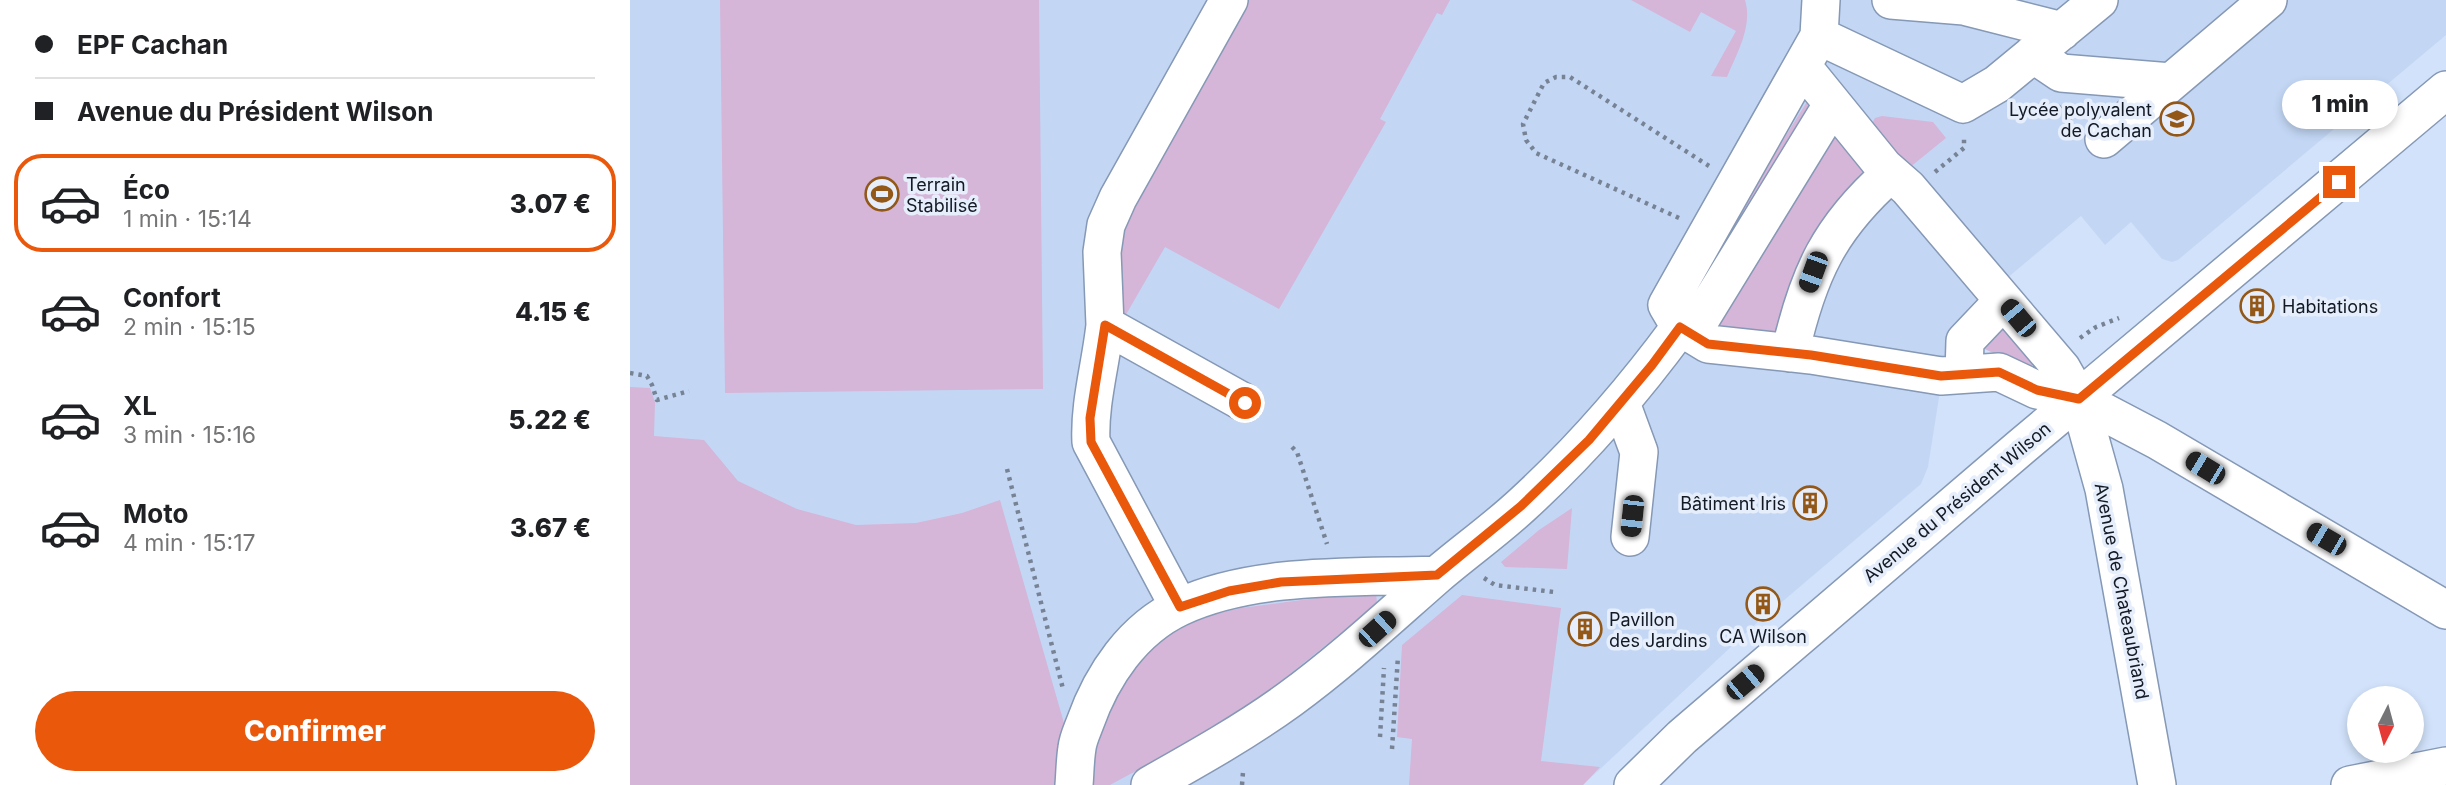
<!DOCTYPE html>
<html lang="fr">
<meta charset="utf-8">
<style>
body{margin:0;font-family:Inter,sans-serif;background:#f6f6f6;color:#202124;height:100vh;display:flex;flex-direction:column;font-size:26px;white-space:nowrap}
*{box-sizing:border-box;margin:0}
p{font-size:23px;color:#757577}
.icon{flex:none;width:38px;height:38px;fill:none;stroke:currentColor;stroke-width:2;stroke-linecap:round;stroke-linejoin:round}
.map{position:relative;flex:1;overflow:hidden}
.drawer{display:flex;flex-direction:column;background:#fff;width:630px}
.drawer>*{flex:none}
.top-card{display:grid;align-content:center;height:154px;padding:0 35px;background:#fff}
.needle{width:46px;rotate:186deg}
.controls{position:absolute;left:1717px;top:686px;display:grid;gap:14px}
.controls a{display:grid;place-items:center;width:77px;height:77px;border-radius:50%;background:#fff;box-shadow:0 4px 10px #0003;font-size:35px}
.end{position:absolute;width:32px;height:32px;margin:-16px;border:9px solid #ea580c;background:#fff;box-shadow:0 0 0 4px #fff}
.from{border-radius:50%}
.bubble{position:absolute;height:49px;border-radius:24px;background:#fff;box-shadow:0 4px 10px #0003;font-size:23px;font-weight:800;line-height:49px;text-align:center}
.car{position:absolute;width:21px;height:42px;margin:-21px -10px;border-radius:9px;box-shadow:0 0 5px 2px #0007;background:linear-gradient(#222 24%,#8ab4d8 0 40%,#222 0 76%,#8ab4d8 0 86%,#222 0)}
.top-card b{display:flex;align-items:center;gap:24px;height:66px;font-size:26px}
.top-card b+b{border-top:2px solid #e0e0e0}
.top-card i{width:18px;height:18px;background:#202124}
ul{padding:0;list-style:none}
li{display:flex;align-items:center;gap:21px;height:98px;margin:0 14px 10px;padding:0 21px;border:4px solid transparent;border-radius:28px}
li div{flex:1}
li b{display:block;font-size:26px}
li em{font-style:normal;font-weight:800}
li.selected{border-color:#ea580c}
li>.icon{width:63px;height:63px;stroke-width:1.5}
.primary-button{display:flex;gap:14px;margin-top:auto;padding:14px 35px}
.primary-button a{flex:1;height:80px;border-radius:42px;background:#ea580c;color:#fff;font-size:28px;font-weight:800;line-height:80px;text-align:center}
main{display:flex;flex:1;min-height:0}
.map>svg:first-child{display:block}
</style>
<main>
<section class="drawer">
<div class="top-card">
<b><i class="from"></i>EPF Cachan</b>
<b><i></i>Avenue du Président Wilson</b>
</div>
<ul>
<li class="selected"><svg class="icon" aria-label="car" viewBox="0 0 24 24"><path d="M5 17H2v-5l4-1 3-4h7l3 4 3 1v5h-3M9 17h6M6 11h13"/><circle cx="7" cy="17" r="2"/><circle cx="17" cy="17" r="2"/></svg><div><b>Éco</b><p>1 min · 15:14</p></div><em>3.07 €</em></li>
<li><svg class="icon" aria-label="car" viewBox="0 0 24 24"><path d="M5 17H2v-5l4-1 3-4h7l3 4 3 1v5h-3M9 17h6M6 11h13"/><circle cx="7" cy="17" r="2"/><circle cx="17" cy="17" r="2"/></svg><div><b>Confort</b><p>2 min · 15:15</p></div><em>4.15 €</em></li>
<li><svg class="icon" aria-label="car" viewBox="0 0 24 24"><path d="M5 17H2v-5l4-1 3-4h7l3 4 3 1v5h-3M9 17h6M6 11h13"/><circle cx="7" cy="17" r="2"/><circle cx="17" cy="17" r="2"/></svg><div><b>XL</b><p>3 min · 15:16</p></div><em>5.22 €</em></li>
<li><svg class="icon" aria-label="car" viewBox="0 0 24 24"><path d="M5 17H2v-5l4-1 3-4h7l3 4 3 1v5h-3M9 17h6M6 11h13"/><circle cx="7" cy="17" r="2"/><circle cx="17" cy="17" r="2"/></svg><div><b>Moto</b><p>4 min · 15:17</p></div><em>3.67 €</em></li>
</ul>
<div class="primary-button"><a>Confirmer</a></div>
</section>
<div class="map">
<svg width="1816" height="785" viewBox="0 0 1816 785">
<rect width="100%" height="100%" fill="#d1e2fa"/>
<path fill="#c3d7f5" d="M0,0H1816V35L1548,260L1542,262L1532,259L1501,222L1475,245L1451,216L1363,290L1320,328L1298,467L1291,484L1147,606L1144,603L1130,615L1132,618L953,785H0Z"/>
<path fill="#d5b5d8" d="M90,0H409L413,389L95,393Z
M607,0H820L812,15L807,13L750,119L756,122L649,309L535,247L490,325L480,246Z
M1001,0H1115C1123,26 1107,53 1097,77L1081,76L1106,31L1071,12L1060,32Z
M1178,100L1184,102L1066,303L1056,296Z
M1252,116L1303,122L1316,138L1279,168L1240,127L1245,118Z
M1202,128L1243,174L1150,339L1080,329Z
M1365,320L1408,361L1398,369L1348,346Z
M0,387L20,388L25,402L24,436L74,440L108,481L167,509L226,525L286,523L332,513L370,500L436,730L429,785H0Z
M942,508L937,569L875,567L871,562L909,530Z
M740,591L746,592L747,604L640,690L565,739L480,785H459L463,735L506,661L536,634L578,616L611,608Z
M832,595L931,608L911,761L970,767L953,785H779L782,739L767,737L772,645Z"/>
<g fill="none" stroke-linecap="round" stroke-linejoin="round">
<defs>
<path id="minor" d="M599,0L488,198L476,225L472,252L475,325L615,403
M1191,0L1189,36L1037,305L1050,327L1078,344L1181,355L1311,376L1369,372L1407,390L1449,399L1527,440L1816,610
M1261,0L1334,6L1432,31
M1189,36L1333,104L1367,84L1469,0
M1403,54L1431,73L1541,82
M1172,66L1254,167L1278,188L1432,369L1449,399L1474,489L1527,785
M1474,139L1638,0
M475,325C471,364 459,403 461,442L549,607
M1062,333L1202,105
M1160,353C1178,274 1199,228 1260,174
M1334,373L1335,341L1373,301
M991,403L1009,452L1000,537
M444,785C445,773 445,760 447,748C448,739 452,731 455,723C472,675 503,629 550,607C625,572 726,578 807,575
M520,785C568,758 616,731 660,699C712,661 758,618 806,576C834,552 865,530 892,505C951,451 1003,391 1050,327
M1003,785L1052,737L1391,447L1816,90
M1720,785L1816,766"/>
</defs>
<use href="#minor" stroke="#8598b5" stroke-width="40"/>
<path stroke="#778395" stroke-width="4.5" stroke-dasharray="3.5 5" stroke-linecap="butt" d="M1428,106L1445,127
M1305,172L1334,148V135
M1049,218L906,153L896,140L893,124L914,83L926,77H940L1079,166
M1450,338L1466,327L1489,318
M0,373L17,376L22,385L27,400L59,391
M662,447L667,452L697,544
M377,469L433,689
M854,578L865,585L924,592
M750,737L754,668
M762,749L768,656
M612,785L613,772"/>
<use href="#minor" stroke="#fff" stroke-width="37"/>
</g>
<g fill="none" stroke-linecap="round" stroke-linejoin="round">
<path stroke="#ea580c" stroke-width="9" d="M615,403L475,325L460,418L461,442L550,607L599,591L651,582L807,575L891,506L959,440L1022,365L1050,327L1078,344L1181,355L1311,376L1369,372L1407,390L1449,399L1709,182"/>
</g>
<defs>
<symbol id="school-ring" viewBox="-11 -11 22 22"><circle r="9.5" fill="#e6eefb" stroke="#935817" stroke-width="1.5"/><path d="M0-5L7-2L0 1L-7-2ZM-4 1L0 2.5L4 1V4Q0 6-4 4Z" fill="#935817"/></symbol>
<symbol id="stadium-ring" viewBox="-11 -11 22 22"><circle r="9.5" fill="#e6eefb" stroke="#935817" stroke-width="1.5"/><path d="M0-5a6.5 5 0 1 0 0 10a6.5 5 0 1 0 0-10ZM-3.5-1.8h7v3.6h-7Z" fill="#935817"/></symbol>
<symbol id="building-ring" viewBox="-11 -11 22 22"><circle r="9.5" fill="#e6eefb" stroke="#935817" stroke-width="1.5"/><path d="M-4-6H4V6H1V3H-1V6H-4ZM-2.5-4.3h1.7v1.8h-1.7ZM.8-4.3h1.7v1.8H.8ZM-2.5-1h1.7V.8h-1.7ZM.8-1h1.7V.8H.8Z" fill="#935817"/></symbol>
</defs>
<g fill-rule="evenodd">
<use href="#school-ring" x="1528" y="100" width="38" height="38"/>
<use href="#stadium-ring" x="233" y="175" width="38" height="38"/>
<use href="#building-ring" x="1608" y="287" width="38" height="38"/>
<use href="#building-ring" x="1161" y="484" width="38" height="38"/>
<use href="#building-ring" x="1114" y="585" width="38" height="38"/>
<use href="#building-ring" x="936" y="610" width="38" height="38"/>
</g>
<g text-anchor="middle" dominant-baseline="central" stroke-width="7" stroke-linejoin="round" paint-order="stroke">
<g font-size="18" fill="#131a25" stroke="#e6eefb" text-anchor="start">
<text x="1522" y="109" text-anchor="end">Lycée polyvalent<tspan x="1522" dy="21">de Cachan</tspan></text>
<text x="276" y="184">Terrain<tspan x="276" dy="21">Stabilisé</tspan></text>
<text x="1652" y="306">Habitations</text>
<text x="1156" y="503" text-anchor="end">Bâtiment Iris</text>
<text x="979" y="619">Pavillon<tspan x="979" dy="21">des Jardins</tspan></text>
<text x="1133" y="636" text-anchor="middle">CA Wilson</text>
</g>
<g font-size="18" fill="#131a25" stroke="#e6eefb">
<text transform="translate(1327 502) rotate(-40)">Avenue du Président Wilson</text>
<text transform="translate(1492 591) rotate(79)">Avenue de Chateaubriand</text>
</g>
</g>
</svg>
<div class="controls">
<a><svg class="needle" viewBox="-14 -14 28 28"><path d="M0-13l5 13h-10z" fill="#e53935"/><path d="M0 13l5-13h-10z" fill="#757577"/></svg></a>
</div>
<i class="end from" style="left:615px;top:403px"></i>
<i class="end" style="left:1709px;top:182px"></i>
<div class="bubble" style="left:1652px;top:80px;width:116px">1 min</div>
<i class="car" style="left:1183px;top:272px;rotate:200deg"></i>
<i class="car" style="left:1388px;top:318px;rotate:320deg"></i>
<i class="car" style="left:1575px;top:468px;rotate:301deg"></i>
<i class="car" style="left:1002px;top:516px;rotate:186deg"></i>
<i class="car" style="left:1696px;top:539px;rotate:300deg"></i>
<i class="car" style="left:747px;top:629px;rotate:48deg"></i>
<i class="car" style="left:1115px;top:682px;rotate:50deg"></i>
</div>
</main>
